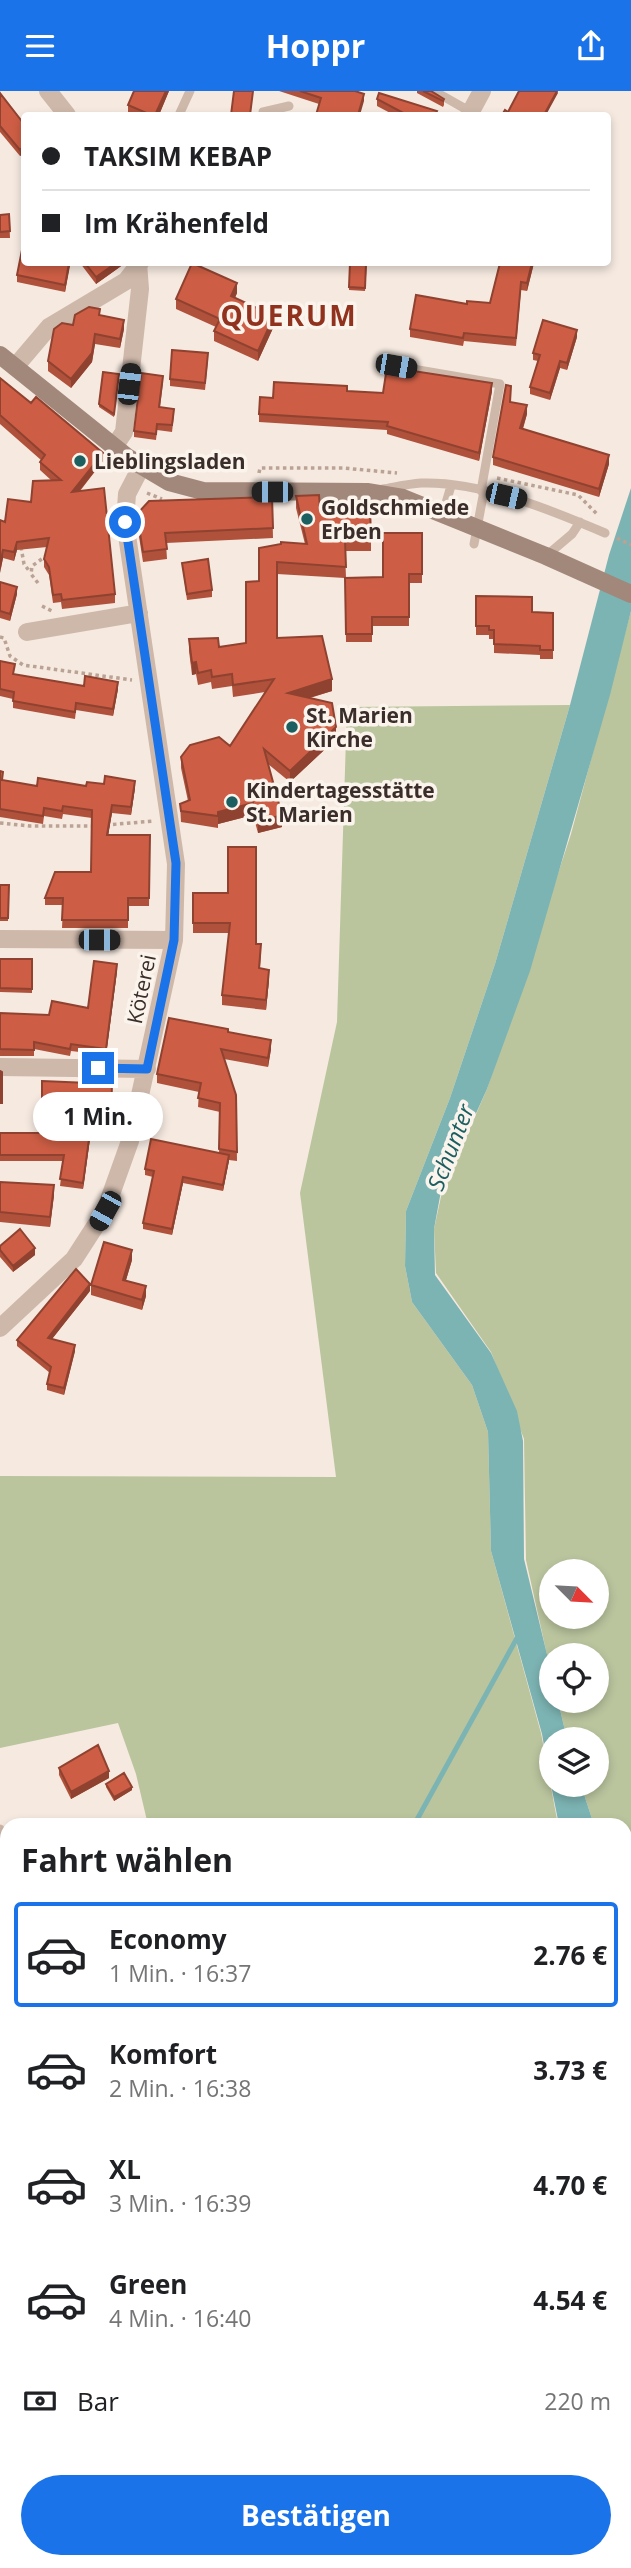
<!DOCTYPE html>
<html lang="de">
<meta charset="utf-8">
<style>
body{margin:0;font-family:"Open Sans",sans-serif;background:#f2f2f2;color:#202124;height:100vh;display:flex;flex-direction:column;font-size:26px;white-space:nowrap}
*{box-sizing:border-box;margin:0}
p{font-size:23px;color:#757577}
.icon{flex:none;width:38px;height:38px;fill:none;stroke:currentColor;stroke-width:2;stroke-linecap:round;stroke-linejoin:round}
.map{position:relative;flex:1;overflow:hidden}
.panel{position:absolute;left:0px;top:1727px;width:632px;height:751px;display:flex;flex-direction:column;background:#fff;border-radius:21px 21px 0 0;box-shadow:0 4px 10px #0003}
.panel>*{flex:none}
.top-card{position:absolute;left:21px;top:21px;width:590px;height:154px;border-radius:7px;box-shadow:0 4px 10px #0003;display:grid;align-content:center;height:154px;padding:0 21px;background:#fff}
.needle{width:46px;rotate:114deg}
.buttons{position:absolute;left:539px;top:1468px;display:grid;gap:14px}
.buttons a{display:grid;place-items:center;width:70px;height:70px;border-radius:50%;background:#fff;box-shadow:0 4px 10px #0003;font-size:35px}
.end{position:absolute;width:32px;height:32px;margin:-16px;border:9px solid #1a73e8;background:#fff;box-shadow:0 0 0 4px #fff}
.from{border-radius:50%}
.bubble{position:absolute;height:49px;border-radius:24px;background:#fff;box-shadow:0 4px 10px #0003;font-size:23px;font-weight:700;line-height:49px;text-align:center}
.car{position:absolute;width:21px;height:42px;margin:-21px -10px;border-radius:9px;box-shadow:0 0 5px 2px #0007;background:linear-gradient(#222 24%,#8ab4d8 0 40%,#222 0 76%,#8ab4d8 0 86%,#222 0)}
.top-card b{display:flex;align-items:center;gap:24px;height:66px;font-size:26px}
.top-card b+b{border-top:2px solid #e0e0e0}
.top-card i{width:18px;height:18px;background:#202124}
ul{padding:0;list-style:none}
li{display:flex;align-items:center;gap:21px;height:105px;margin:0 14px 10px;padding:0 7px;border:4px solid transparent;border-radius:7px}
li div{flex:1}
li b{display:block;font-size:26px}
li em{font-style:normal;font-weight:700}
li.selected{border-color:#1a73e8}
li>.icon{width:63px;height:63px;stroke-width:1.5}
h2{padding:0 21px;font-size:32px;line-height:84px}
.pay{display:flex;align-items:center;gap:18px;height:77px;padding:0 21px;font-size:26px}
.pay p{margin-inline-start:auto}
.cta{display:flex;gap:14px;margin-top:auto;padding:14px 21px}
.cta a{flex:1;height:80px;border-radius:42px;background:#1a73e8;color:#fff;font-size:28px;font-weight:700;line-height:80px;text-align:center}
header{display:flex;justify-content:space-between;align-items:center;height:91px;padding:0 21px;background:#1a73e8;color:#fff;font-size:32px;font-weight:700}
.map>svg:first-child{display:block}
</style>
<header><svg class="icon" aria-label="menu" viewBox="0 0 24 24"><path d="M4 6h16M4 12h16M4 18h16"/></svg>Hoppr<svg class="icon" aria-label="share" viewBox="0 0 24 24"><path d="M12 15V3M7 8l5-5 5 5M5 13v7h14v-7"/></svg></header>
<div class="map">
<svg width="631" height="2477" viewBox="0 0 631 2477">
<rect width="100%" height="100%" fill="#f5e9e0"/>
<path fill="#bac59e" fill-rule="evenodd" d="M631,520V1798L625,1790V1734H594L581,1694H597V1648H567L558,1610H597V1564H551V1582L526,1469L524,1348L491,1261L436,1182L434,1138L442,1101L487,998L571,743ZM551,1480H597V1526H551Z
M570,614L495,873L450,1007L406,1120L405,1175L412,1211L472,1294L488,1341L491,1460L541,1642L558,1734H148L136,1683L118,1632L0,1657V1385L336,1386L300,1102L337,931L347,616Z
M625,1857L631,1866V2397L625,2402Z
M0,2144L7,2150V2471H257L258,2477H0Z
M631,2441V2477H603L604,2471H625V2448Z
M277,2471H567L565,2477H278Z"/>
<path fill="#7cb4b3" d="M631,397V520L610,604L530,880L487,998L441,1100L434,1138L435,1184L491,1262L517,1320L523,1350L524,1468L551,1580V1610H558L567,1648H551V1694L542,1643L491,1460L488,1341L472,1294L412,1211L405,1175L406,1120L450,1007L495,873L570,614L609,464Z
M551,1694H581L594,1734H559Z
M625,1790L631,1798V1864L625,1856Z"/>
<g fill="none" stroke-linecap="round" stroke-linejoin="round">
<path stroke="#7cb4b3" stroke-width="5" d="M414,1734L517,1547
M2,2477L7,2468"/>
<path stroke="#baa294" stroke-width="3.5" stroke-dasharray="3.5 3.5" stroke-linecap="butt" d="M259,382L260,377H343L397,382
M497,387L578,404L598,424
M147,402L162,408
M617,447L631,454
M21,456L24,473L30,481
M38,492L31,483L32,475L46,465
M42,515L52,520
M0,546L4,547L10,565L23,574L132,589
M0,732L30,735H95
M106,734L154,730
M0,2116L7,2115"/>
<path stroke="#ceb8aa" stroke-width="9" d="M434,0L471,21
M179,24L190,0
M263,24V21L289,15
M395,275L500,293L481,400
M383,398C395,396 408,393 421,392C481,390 551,419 605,442
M443,422L451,395
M474,453L484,400
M546,465L572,443L580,431
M0,1738L7,1751
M271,2471L272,2477"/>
<path stroke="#ceb8aa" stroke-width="18" d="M48,0L67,24
M469,24L482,0
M15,276L49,236L126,190L140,172
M114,356L124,341L140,198L138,172
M27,541L139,522
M0,848L174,849
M0,976L147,978
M0,1237L74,1168L105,1120L130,1050L174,849L176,773L125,431L127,403L141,376"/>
<path stroke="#a2877b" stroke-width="18" d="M0,264L127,366L169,391L203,400L367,401L403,407L546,465L631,503"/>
</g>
<path fill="#b0513b" d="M134,0H169L159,24H133L128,22V14Z
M279,0H355L364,10L319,13Z
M417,0H431L444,8V14L443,16L417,2Z
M0,2L24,33V62L20,65L0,41Z
M377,8L437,24H394L377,15Z
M9,123L10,147H0V124Z
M70,172L65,201L17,191V184Z
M80,172H124V173L96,193Z
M367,172L365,200L349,199V196Z
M444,172H460V174Z
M499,172H534L527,200L521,199L516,255L464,250L463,255L410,246V238L467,213L490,212L500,172Z
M237,202L235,207L274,235L258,270L214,250V240L216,236L176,218V208Z
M100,224L124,238L120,257L95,253L92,271L71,297L48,280V270L73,234Z
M577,246L567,279L560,277L550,309L530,303V296L538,270L533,269V262Z
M208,269L205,299L170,295V288Z
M119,283L114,326L99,316V313Z
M0,287L103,370L80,400L115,503V512L62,518L61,511L53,512L49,484L44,476V468L47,456L17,459L14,470L3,467L0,482L5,431L31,411L52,390L40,379V371L41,369L0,333Z
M163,291L160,316L174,324L172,341L157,339L156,349L134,346V340Z
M347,300L383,302L492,300L479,370L387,343V339L259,331V323L273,307Z
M511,303V311L527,323L523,338L609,373L599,406L493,374V366Z
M296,405L320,417L371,448V460H345L346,487L383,486L422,442V492H409V535H372V551H346L345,487L277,483V547L332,600L310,607L336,648L290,691L268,673L282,736L258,742L253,724L218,733V737L181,731L180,713L188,710L181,677V666L230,655L265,601L233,606L232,595L212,598L211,591L198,594L196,583L192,584L189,560V548L219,556L246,552L259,490V457L305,453L296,417Z
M272,406L273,447L166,452L167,468L143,471L137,433V423Z
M182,472L212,499V506L187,509Z
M0,491L17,503L10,530L0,527Z
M476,505L532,521L553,522V568H540V564L494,562V548H489V544H476Z
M0,570L14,583L84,595L118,598L113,625L76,619L75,628L13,617V608L0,605Z
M0,680L3,689L37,695H86L135,697L131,724L112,722L108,744H150L149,815H128V837H62L63,814H45V807L91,781L92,727L63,723L62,728L44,725L43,733L0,726Z
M0,794H9L8,830H0Z
M193,802L256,853L261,863L260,877L269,889L266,919L222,914V904L229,842H193Z
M0,868H32V902L0,901Z
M117,880L106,964L71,960L70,965L34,958V965H0V922L49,924L88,917Z
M228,941L271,958L268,976L224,968L236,1004L237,1070L229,1069L223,1100L183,1092L172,1144L143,1138V1132L153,1086L145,1084V1078L219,1062L220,1021L198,1016L199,1001L157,992V983Z
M112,993L111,1033H92L83,1098L60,1095L63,1070H0V1042H42Z
M0,1091L54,1104L50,1136L0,1131Z
M0,1155L35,1164L13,1181L0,1166Z
M132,1169L126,1189L146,1205L142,1219L91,1204V1194Z
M90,1200L52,1248L75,1260L64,1304L47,1299V1293L50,1282L17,1255V1249Z
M59,1677L109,1687L71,1708L59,1684Z
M106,1693L132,1699L114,1710L106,1696Z
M7,1846V1931L0,1932V1848Z"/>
<path fill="#904230" d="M166,0H169L159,24H155Z
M557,0L558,2L546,24H544Z
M364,3V10L360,24H358Z
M24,55V62L20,65V59Z
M69,172L70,175L65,201V194Z
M116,172H124V173L96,193V186Z
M532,172H534L527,200V192Z
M237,192V202L231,215V205Z
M274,225V235L258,270V260Z
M124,229V238L120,257V248Z
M577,239V246L567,279V272Z
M95,243V253L92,271L71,297V288Z
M560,270V277L550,309V302Z
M492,292V300L479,370V362Z
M527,314V323L520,346V337Z
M103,362V370L72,409V401Z
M609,364V373L599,406V398Z
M17,451V459L14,470V461Z
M3,459V467L0,482V474Z
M17,496V503L10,530V523Z
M196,571V583L192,584V572Z
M332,588V600L288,613V602Z
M118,591V598L113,625V618Z
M336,636V648L290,691V680Z
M135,690V697L131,724V716Z
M253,712V724L218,733V721Z
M112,714V722L107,751V744Z
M282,724V736L258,742V731Z
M117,873V880L106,964V958Z
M269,879V889L266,919V909Z
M271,949V958L268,976V967Z
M92,1026V1033L83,1098V1092Z
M229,1064V1070L223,1100V1094Z
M183,1086V1092L172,1144V1138Z
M54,1094V1104L50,1136V1126Z
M35,1157V1164L13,1181V1175Z
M132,1159V1169L123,1199V1189Z
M90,1193V1200L48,1253V1247Z
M146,1195V1205L142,1219V1209Z
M75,1254V1260L64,1304V1297Z
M109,1680V1687L71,1708V1701Z
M132,1696V1699L114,1710V1706Z"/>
<path fill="#cd5e45" stroke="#904230" stroke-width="2" d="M134,0H166L155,24H151L128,14Z
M234,0H253L250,24H231Z
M300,0H355L364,3L358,24H316L321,7Z
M423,0H431L444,8L443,10Z
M519,0H557L544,24H502L505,19L508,21Z
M0,2L24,33V55L20,59L0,35Z
M379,2L437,20L435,24H407L377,8Z
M9,123L10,140L0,141V124Z
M22,159H24V172H69L65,194L17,184Z
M85,172H116L96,186Z
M192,172L237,192L231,205L274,225L258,260L214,240L220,228L176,208Z
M350,172H366L365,197L349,196Z
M500,172H532L527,192L521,191L516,247L464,242L463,247L410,238L416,204L467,213V210L490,212Z
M89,216L100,218L99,224L124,229L120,248L95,243L92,262L71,288L48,270L54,238L62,232L73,234L75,224Z
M543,229L577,239L567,272L560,270L550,302L530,296L540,264L533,262Z
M172,259L208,262L205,292L170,288Z
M387,276L492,292L479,362L387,335L388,331L259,323L260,306L273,307L274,291L347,295V300L383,302Z
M103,281L119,283L114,323L99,313Z
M141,282L163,285L159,316L174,318L172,334L157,333L156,343L134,340Z
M0,287L31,312L36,306L103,362L72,401L104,397L115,503L62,509L61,503L53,504L49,476L44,468L49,447L17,451L14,461L3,459L0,474V429L5,431L8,408L31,411L33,390L61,389L40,371L45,364L0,324Z
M506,294L511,295L510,311L527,314L520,337L609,364L599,398L493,366Z
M319,404L320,417L370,415L371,448L345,449L346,476L277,471V547L322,545L332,588L288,602L332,612L336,636L290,680L264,658L282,724L258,731L253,712L218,721V725L181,720L180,713L190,709L181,666L190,654L219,646L230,655L274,588L233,594L232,583L212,586L211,579L198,582L196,571L192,572L189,548L218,547L219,556L246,552V491L259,490V457L281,453V451L307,453L296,405Z
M272,406L273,437L165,442L167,458L143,461L137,423L149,410Z
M383,442H422V483H409V526H372V543H346L345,487L383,486Z
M208,468L212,499L187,503L182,472Z
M0,491L17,496L10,523L0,520Z
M476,505L532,506V521L553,522V559H540V555L494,553V539H489V535H476Z
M0,570L15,573L13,583L84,595L85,585L118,591L113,618L76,612L75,621L13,610L14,601L0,598Z
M0,680L3,681L2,689L37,695L38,687L86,695L87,691L104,693L105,685L135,690L131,716L112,714L107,744H150L149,807H128V829H62L63,807H45L55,781H91L92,719L63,715L62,720L44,717L43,725L0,718Z
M228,756H256V853H261L259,877L269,879L266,909L222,904L230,832H193V802H228Z
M0,794H9L8,827H0Z
M0,868H32V898L0,897Z
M94,870L117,873L106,958L71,953L70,958L34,951V959L0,958V922L49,924L52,910L88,917Z
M169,927L228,938V941L271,949L268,967L221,958L236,1004L237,1061L219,1058L220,1012L198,1007L201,992L157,983Z
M0,980L2,981V1012H0Z
M42,990L112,993L111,1027L92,1026L83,1092L60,1088L64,1064H0V1042H42Z
M151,1048L229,1064L223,1094L183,1086L172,1138L143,1132L154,1080L145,1078Z
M0,1091L54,1094L50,1126L0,1121Z
M20,1138L35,1157L13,1175L0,1159V1155Z
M104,1151L132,1159L123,1189L146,1195L142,1209L91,1194Z
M76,1178L90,1193L48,1247L75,1254L64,1297L47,1293L51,1276L17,1249Z
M98,1654L109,1680L71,1701L59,1677Z
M124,1682L132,1696L114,1706L106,1693Z
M7,1846V1922L0,1923V1848Z"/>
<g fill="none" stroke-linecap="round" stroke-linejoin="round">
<path stroke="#1a73e8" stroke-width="9" d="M98,977L147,978L174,849L176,772L125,431"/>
</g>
<g fill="#1c5f60" stroke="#fbf4ed" stroke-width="2.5">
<circle cx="80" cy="370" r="7"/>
<circle cx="307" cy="428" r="7"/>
<circle cx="292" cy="636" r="7"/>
<circle cx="232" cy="711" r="7"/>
</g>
<g text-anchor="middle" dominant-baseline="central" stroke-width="7" stroke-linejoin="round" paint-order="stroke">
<g font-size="21" font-weight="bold" fill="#3b2e2a" stroke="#fbf4ed" text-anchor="start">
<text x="94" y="370">Lieblingsladen</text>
<text x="321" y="416">Goldschmiede<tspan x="321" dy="24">Erben</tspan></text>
<text x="306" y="624">St. Marien<tspan x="306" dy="24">Kirche</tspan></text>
<text x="246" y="699">Kindertagesstätte<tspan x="246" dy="24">St. Marien</tspan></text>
</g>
<g font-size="21" fill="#3b2e2a" stroke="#fbf4ed">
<text transform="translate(141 898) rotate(-78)">Köterei</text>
</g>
<g font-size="23" font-style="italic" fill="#1c5f60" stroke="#fbf4ed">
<text transform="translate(450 1056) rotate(-69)">Schunter</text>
</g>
<g font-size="28" font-weight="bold" letter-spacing="2" fill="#90321d" stroke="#fbf4ed">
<text x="289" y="224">QUERUM</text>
</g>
</g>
</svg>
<div class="buttons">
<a><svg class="needle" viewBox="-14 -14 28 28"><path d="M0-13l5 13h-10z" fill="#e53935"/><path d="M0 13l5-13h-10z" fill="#757577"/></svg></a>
<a><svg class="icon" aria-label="locate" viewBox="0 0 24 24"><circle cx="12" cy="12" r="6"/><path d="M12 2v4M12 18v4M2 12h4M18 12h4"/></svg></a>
<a><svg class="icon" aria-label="layers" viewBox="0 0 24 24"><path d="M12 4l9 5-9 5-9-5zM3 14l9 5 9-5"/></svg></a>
</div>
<i class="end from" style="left:125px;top:431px"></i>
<i class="end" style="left:98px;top:977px"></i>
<div class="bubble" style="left:33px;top:1001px;width:130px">1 Min.</div>
<i class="car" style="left:396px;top:275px;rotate:100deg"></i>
<i class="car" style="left:129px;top:293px;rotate:7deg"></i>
<i class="car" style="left:272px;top:401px;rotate:270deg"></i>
<i class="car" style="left:506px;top:405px;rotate:103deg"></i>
<i class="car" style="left:99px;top:849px;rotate:90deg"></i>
<i class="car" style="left:105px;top:1120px;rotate:209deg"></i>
<div class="top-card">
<b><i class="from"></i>TAKSIM KEBAP</b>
<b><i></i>Im Krähenfeld</b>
</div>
<section class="panel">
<h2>Fahrt wählen</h2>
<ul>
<li class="selected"><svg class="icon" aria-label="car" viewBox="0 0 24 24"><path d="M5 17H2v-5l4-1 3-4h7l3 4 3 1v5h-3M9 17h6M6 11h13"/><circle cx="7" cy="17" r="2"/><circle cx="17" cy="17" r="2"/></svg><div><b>Economy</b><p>1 Min. · 16:37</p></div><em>2.76 €</em></li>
<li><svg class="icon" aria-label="car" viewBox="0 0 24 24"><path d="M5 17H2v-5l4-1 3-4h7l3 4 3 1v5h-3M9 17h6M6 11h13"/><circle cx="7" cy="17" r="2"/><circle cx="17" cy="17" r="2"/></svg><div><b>Komfort</b><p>2 Min. · 16:38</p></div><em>3.73 €</em></li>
<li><svg class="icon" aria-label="car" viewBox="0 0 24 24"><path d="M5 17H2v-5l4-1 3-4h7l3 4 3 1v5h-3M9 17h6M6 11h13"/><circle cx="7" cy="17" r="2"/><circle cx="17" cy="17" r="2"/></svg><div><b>XL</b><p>3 Min. · 16:39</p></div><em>4.70 €</em></li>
<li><svg class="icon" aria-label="car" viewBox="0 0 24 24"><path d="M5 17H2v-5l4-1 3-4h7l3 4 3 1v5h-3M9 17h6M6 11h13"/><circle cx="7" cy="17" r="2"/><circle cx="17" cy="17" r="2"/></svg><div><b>Green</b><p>4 Min. · 16:40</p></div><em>4.54 €</em></li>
</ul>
<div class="pay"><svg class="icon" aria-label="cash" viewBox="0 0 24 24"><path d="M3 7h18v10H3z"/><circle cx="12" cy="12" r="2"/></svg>Bar<p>220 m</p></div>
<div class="cta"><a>Bestätigen</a></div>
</section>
</div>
